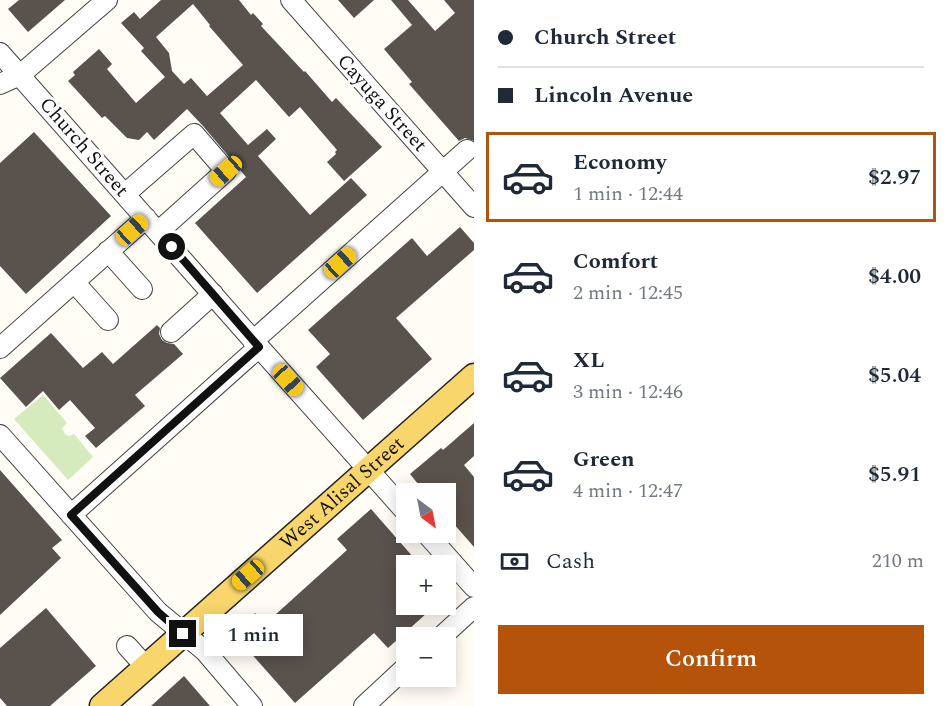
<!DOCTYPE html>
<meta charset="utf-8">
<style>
body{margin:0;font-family:Spectral,serif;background:#f6f6f7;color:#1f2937;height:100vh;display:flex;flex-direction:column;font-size:22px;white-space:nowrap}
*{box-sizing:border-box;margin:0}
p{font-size:20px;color:#747a83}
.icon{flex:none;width:33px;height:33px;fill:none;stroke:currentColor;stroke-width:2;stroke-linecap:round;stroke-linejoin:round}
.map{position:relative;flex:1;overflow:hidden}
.panel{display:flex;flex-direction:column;background:#fff;width:474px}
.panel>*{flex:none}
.top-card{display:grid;align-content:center;height:132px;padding:0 24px;background:#fff}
.needle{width:39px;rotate:148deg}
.controls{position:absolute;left:396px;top:483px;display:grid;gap:12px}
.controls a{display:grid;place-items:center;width:60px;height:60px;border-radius:0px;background:#fff;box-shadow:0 3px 15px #0003;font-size:30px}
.end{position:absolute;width:27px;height:27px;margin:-14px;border:8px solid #111;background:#fff;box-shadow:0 0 0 3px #fff}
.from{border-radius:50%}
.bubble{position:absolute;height:42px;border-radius:0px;background:#fff;box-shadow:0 3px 15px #0003;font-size:20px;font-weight:600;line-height:42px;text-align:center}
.car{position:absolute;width:18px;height:36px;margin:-18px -9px;border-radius:8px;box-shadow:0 0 4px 2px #0007;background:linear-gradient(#f5c518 24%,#345 0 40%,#f5c518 0 76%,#345 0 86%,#f5c518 0)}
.top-card b{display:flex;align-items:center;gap:21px;height:57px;font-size:22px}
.top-card b+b{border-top:2px solid #e0e1e3}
.top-card i{width:15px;height:15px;background:#1f2937}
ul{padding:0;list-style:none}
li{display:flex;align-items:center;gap:18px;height:90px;margin:0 12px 9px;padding:0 12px;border:3px solid transparent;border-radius:0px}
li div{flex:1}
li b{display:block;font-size:22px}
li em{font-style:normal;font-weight:600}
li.active{border-color:#b45309}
li>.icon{width:54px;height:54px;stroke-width:1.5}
.pay{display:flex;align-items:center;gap:15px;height:66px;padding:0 24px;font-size:22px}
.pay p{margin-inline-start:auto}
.button{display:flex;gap:12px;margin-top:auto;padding:12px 24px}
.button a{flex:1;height:69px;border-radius:0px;background:#b45309;color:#fff;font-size:24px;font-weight:600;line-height:69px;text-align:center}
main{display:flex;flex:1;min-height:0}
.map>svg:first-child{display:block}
</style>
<main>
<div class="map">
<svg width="474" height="706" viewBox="0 0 474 706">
<rect width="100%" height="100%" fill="#fffdf5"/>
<path fill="#d5ebbd" d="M43,395L67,423L62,428L65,434L69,436L74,434L93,457L68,480L14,419Z"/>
<path fill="#5a524d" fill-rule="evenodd" d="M19,0H65L28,32L8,9Z
M161,0H239L251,15L253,13L263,24L261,26L304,72L305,71L332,102L336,98L382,147L344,181L327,162L336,154L335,152L337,150L300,107L289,117L256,80L220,113L248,145L267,129L276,139L258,156L310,215L351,178L367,195L257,293L195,223L246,177L203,126L187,109L154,140L147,132L139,140L127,138L105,116L102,118L68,81L75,75L73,72L99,49L112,64L107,69L136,103L165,77L141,51L144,48L121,23L134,12L140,19ZM193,4L210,25L209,26L243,65L207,96L191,78L184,84L172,71L169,53L156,37Z
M338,0H374L354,18Z
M391,0H408L435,31L455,13L444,0H474V141L465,138L459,141L409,84L412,82L384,49L412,25Z
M34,132L111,216L26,294L0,266V163Z
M460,227L474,243V250L396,318L432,359L363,420L316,367L330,354L308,330L412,238L427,256Z
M157,325L160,328L159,334L162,340L167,343L174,344L183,354L135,395L145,406L96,448L85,436L95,428L70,400L59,410L43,391L26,407L0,378L51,333L83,368L102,352L113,364Z
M474,423V456L464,465L474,477V547L446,515V494H426L410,474L441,448L443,450Z
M0,470L62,540L52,548L61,558L0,615Z
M371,509L421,566H406V604H437L388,648L374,633L295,703L233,633L255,613L265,624L347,550L337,539Z
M46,608L96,666L50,706H7L0,698V648Z
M184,676L210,706H151Z"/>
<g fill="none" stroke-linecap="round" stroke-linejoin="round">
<defs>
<path id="minor" d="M291,0L474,207
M0,53L259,347L406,512
M0,84L20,75L107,0
M125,194L194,134L226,171L158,232
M108,251L142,289
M74,282L108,320
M171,332L213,294
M253,341L467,150
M0,348L146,218
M0,435L158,612L205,651L252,706
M71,515L259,347
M425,532L474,587
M440,638L474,607
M127,646L146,667
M364,706L406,667"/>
<g id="major">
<path id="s1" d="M102,706L474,376"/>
</g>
</defs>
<use href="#minor" stroke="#444" stroke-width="22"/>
<use href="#major" stroke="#222" stroke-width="27"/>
<use href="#minor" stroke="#fff" stroke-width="20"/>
<use href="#major" stroke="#f9d66b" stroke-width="24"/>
</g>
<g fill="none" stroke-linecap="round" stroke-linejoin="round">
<path stroke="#111" stroke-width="8" d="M172,247L259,347L71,515L158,612L183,634"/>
</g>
<g text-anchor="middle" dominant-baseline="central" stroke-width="6" stroke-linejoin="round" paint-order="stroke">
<g font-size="20" fill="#111" stroke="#fff">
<text transform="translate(382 103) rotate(48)">Cayuga Street</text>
<text transform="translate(84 147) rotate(49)">Church Street</text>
<text stroke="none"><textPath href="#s1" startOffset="321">West Alisal Street</textPath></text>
</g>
</g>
</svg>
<div class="controls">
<a><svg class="needle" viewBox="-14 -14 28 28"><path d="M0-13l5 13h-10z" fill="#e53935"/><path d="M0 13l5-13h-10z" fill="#747a83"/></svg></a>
<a>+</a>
<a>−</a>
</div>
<i class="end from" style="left:172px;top:247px"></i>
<i class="end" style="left:183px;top:634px"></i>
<div class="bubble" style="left:204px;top:614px;width:99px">1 min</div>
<i class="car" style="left:226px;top:171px;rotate:229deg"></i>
<i class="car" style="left:132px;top:230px;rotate:48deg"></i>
<i class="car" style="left:340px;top:263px;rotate:48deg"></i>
<i class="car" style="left:288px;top:380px;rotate:138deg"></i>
<i class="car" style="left:248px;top:575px;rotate:229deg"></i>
</div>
<section class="panel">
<div class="top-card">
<b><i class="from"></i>Church Street</b>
<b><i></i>Lincoln Avenue</b>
</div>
<ul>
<li class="active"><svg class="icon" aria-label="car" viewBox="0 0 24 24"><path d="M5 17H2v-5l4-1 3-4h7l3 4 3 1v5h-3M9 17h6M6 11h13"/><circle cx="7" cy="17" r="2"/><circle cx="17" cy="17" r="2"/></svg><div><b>Economy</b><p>1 min · 12:44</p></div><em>$2.97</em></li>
<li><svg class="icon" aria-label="car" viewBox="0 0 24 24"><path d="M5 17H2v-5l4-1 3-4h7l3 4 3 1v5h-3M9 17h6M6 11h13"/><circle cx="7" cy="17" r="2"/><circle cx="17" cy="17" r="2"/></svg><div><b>Comfort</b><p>2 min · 12:45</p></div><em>$4.00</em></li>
<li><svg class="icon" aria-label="car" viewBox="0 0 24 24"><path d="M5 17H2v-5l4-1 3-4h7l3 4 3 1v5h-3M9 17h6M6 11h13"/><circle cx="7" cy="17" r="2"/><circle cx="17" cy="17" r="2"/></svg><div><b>XL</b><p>3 min · 12:46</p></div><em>$5.04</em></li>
<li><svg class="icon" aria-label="car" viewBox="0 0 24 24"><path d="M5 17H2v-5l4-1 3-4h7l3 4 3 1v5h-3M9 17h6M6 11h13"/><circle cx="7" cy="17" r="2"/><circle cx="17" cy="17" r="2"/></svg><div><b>Green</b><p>4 min · 12:47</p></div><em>$5.91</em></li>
</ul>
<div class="pay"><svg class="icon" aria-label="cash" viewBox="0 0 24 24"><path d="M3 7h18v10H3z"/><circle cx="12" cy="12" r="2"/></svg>Cash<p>210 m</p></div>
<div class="button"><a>Confirm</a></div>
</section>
</main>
